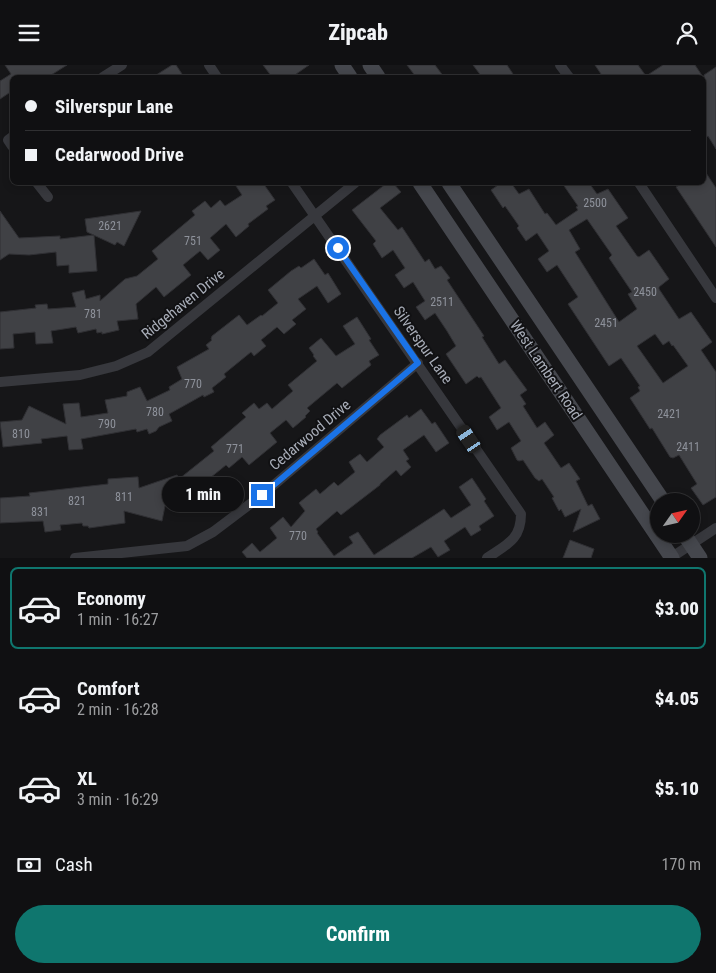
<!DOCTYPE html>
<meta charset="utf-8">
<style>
body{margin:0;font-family:"Roboto Condensed",sans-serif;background:#1e1e20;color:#f1f3f6;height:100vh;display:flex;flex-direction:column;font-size:19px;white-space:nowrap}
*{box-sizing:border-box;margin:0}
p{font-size:16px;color:#9c9d9f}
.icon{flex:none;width:28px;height:28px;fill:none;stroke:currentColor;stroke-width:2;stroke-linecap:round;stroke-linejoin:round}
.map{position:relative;height:493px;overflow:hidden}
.sheet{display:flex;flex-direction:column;background:#101012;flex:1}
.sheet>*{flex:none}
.hud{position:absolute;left:10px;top:10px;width:696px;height:110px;border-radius:8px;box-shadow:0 2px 8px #0003,0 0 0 1px #303032;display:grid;align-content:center;height:110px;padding:0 15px;background:#101012}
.needle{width:32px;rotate:56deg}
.buttons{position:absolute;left:650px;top:428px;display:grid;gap:10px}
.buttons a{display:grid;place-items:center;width:50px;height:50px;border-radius:50%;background:#101012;box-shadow:0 2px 8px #0003,0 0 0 1px #303032;font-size:25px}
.end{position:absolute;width:22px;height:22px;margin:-11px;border:6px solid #1a73e8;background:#fff;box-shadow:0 0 0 2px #fff}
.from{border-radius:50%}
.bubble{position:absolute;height:35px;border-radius:18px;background:#101012;box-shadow:0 2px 8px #0003,0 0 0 1px #303032;font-size:16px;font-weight:800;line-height:35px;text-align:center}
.car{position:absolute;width:15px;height:30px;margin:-15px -8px;border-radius:6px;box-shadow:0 0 4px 1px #0007;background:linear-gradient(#222 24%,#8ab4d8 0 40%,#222 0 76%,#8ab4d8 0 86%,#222 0)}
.hud b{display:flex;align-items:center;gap:18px;height:48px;font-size:19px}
.hud b+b{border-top:1px solid #303032}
.hud i{width:12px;height:12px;background:#f1f3f6}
ul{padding:9px 0 0;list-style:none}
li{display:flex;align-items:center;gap:15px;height:82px;margin:0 10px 8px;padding:0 5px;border:2px solid transparent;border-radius:8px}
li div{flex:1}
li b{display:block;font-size:19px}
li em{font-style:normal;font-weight:800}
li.active{border-color:#0f766e}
li>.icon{width:45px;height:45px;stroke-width:1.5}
.pay{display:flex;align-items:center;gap:12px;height:55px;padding:0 15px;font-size:19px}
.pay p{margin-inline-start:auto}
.cta{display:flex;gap:10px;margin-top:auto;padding:10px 15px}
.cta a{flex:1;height:58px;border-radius:30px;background:#0f766e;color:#fff;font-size:20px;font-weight:800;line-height:58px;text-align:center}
header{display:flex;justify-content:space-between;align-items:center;height:65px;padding:0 15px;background:#101012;font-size:22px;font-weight:800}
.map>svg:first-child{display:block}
</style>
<header><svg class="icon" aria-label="menu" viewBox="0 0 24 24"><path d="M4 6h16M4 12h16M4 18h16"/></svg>Zipcab<svg class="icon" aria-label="person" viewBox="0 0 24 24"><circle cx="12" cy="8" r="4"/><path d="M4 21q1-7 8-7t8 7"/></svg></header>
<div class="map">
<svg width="716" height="493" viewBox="0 0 716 493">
<rect width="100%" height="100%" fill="#161618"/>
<path fill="#404145" stroke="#303034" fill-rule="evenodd" d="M5,0H67L48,12H12V26L0,34V16L11,9Z
M172,0H176L184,12H153Z
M263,0H309L292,12H272Z
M407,0H435L444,12H416Z
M473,0H507L515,12H482Z
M595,0H638L646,11L663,0H695L703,12H603Z
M716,2V84L708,71L704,74V10Z
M704,105L716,123V182L676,122L683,118H704Z
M234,118H263L275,135L266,141L268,144L248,159L249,161L236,172L226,159L210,173L220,185L208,195L200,186L183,200L191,210L164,232L156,222L136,239L138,254L117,256L119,265L102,269V267L97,268L96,264L78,268L76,262L51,266L53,278L36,279L35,267L13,269L14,283L0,284V247L36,243L35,240L47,239L48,244L76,242L72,228L84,225L86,234L100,230V236L125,214L137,211L158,194L152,186L195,150L192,146L205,136L211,143L220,135L225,141L242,130Z
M387,118H393L401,127L380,143L398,165L402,162L425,197L429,194L435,204L441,201L450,213L447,215L484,271L482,272L499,299L505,295L527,325L520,330L526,339L523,341L537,363L545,357L554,370L544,378L561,403L569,398L580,414L576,416L588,441L592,439L600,454L573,467L581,444L565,452L561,444L559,446L552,433L554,432L542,414L539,416L535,413L523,395L519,396L517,395L511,383L521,376L509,357L497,365L489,352L501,343L481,312L479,313L477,311L466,319L446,289L456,281L447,266L435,248L425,255L416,242L425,236L413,217L404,223L395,210L405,203L393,185L382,193L373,179L376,176L352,145Z
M501,118H511L519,129L529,124L545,149L547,148L556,160L578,145L576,142L578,141L562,118H589L597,129L608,124L628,153L616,161L637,191L639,192L649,185L656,195L669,214L659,222V224L679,254L691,247L712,277L701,285L716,307V432L703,440L691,423L697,419L679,390L673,393L670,392L652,363L650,364L630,333L640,326L638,322L640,321L621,293L609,301L568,239L578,232L557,200L547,207L538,194L549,186L537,168L526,176L517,163L519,161L505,141L503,143L491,125ZM587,154L612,190L609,193L632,227L628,229L637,244L619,257L575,187L580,184L569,165ZM655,269L663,280L669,276L672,281L673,280L688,301L663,318L637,281Z
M0,146L19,173L60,171V174L94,170L97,206L69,208V200L57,201L56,187L29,190L9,189L0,195Z
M141,146L124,181L117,177L115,180L87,167L85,154Z
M314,194L325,210L328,208L341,229L328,238L317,221L298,234L306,244L292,255L296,259L284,269L277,262L261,275L266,281L254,291L251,287L224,309L226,312L212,323L214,327L204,332L203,330L196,334L169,349L172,356L159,362L156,366L149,369L147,364L137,367L136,364L81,374L83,384L69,385L67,371L41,374L42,378L3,382L0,357L22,355L29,341L66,359L63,339L79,338L81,352L108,348L105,335L127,331V327L140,322L147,336L170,325L169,322L182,314L177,302L209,284L206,280L212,275L211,274L212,271L239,250L247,260L261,250L262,251L278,238L268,225L291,206L299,201L301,203Z
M357,252L371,274L369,275L379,290L369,296L371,300L342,323L337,318L307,343L310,346L305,351L306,352L293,363L286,355L270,368L277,377L249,400L242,392L229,403L226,400L210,413L212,415L208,418L216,428L203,438L196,430L165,441L162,456L124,446L125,458L89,463L88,461H83L82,458L60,460L61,465L45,467L43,456L0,458V433L30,431L29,428L108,419V414L136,412H138L139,423L177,410L179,414L214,386L211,382L246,352L242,348L254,338L259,344L267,338L272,344L293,326L288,320L317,296L313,291L314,290L309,283L321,273L336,291L355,279L343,261Z
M421,344L432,359L435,357L449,378L436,387L424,370L403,385L409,394L406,396L411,402L401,411L396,405L380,419V420L341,450L337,446L316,464L318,467L317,468L334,491L353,478L349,472L358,467L374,490L444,444L451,453L471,440L459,422L472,413L486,434L484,436L494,451L479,461L481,465L471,471L465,462L444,476L450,485L438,492L431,482L412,493H247L242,487L252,478L260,487L277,473L270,463L283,452L291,462L305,446L299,438L300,437L316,424L320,429L334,417L338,421L355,407L349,397L360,389L367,397L384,382L377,374L380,370L407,350L409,353Z
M570,475L594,484L591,493H563Z"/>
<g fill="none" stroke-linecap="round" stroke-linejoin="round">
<path stroke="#37383d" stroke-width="10" d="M209,0L217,12
M560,0L569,12
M103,12L122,0
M12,72L8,75L12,81
M37,118L48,132
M292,118L521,449C521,475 506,480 487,493
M639,118L716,233
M0,317L80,310L116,301L148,287L355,118
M672,492L716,463
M75,493L187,481L213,467L262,430L418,298"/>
<path stroke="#45474d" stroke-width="15" d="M342,0L350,12
M370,0L378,12
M420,118L672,493
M449,118L663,436
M684,469L700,493"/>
</g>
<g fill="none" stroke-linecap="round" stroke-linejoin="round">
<path stroke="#1a73e8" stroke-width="6" d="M262,430L418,298L338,183"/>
</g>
<g text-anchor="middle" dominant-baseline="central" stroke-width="4" stroke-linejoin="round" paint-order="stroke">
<g font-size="12" fill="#8e929b">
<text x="595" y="138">2500</text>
<text x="110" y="161">2621</text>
<text x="193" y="176">751</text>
<text x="645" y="227">2450</text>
<text x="442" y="237">2511</text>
<text x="93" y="249">781</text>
<text x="606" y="258">2451</text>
<text x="193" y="319">770</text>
<text x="155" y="347">780</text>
<text x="669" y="349">2421</text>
<text x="107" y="359">790</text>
<text x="21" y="369">810</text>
<text x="688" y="382">2411</text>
<text x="235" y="384">771</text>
<text x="124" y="432">811</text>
<text x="77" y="436">821</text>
<text x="40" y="447">831</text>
<text x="298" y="471">770</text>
</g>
<g font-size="15" fill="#a8adb8" stroke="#111113">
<text transform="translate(183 239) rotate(-39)">Ridgehaven Drive</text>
<text transform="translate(423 280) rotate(55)">Silverspur Lane</text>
<text transform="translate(546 305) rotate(56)">West Lambert Road</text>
<text transform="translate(310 370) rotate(-40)">Cedarwood Drive</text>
</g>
</g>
</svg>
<div class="buttons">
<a><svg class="needle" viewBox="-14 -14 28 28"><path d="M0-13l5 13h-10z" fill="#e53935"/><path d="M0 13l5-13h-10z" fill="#9c9d9f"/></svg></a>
</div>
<i class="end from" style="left:338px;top:183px"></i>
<i class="end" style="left:262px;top:430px"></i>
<div class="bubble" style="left:162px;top:412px;width:82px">1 min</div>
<i class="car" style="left:469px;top:374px;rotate:326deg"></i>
<div class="hud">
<b><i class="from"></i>Silverspur Lane</b>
<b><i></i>Cedarwood Drive</b>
</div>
</div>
<section class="sheet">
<ul>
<li class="active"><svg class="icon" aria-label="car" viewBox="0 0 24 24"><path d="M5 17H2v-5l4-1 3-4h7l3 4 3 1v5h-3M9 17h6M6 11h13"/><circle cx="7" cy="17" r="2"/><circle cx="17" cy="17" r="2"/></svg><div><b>Economy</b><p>1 min · 16:27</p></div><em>$3.00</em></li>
<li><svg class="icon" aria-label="car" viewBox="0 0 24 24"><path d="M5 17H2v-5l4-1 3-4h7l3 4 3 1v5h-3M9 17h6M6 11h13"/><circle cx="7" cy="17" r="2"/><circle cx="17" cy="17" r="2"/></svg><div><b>Comfort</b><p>2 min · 16:28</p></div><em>$4.05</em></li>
<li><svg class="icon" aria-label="car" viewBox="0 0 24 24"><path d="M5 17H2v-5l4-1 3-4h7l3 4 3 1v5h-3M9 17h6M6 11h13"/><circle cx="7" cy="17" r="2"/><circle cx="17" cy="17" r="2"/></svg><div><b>XL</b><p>3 min · 16:29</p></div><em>$5.10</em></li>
</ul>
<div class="pay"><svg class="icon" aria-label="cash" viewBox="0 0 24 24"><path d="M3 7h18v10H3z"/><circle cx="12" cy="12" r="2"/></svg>Cash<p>170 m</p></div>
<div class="cta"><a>Confirm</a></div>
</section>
